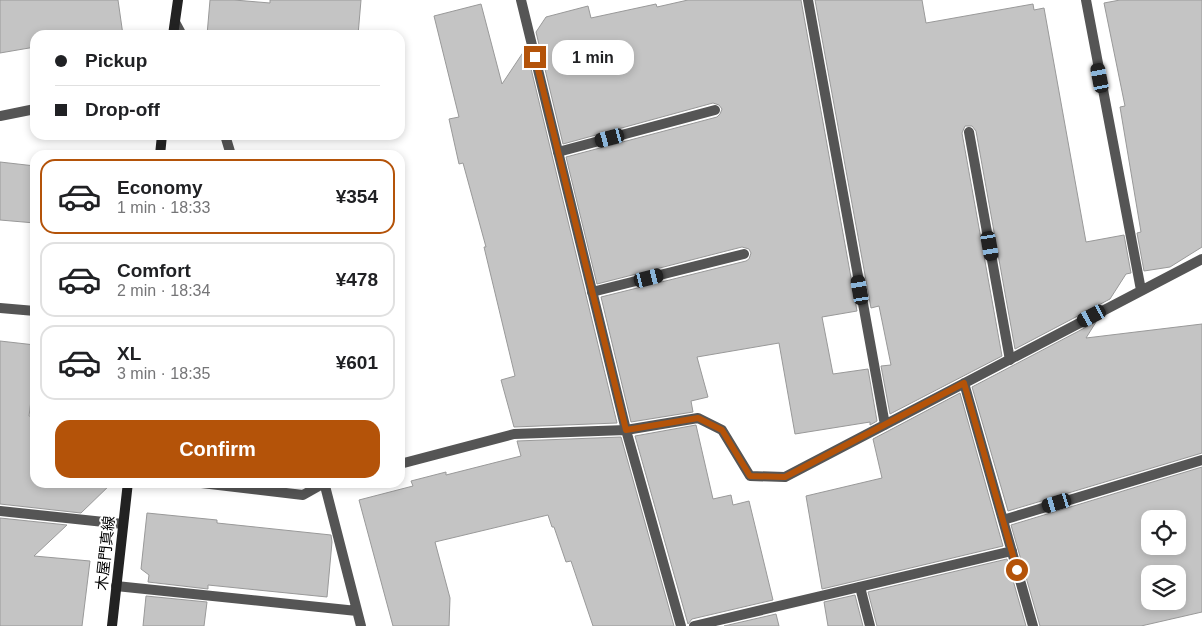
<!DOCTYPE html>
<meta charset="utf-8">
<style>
body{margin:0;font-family:Helvetica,"Noto Sans JP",sans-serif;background:#f6f6f6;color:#202124;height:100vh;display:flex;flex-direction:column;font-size:19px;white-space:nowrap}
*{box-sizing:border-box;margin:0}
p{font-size:16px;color:#757577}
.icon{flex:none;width:28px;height:28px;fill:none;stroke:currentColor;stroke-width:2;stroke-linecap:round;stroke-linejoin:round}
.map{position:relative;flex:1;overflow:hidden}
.side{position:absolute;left:30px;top:150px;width:375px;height:338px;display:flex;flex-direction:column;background:#fff;border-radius:15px;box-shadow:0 2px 8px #0003}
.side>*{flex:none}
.hud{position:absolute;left:30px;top:30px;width:375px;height:110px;border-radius:15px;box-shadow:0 2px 8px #0003;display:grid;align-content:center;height:110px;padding:0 25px;background:#fff}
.buttons{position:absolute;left:1141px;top:510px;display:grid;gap:10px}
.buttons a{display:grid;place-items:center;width:45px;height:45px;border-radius:10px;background:#fff;box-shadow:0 2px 8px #0003;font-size:25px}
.end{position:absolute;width:22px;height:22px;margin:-11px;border:6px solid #b45309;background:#fff;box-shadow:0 0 0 2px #fff}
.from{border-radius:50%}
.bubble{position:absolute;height:35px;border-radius:15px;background:#fff;box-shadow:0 2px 8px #0003;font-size:16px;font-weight:600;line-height:35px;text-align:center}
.car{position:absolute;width:15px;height:30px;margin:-15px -8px;border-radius:6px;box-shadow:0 0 4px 1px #0007;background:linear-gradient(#222 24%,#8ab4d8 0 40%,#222 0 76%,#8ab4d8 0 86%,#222 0)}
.hud b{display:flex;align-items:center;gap:18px;height:48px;font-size:19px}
.hud b+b{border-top:1px solid #e0e0e0}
.hud i{width:12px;height:12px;background:#202124}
ul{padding:9px 0 0;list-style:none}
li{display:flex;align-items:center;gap:15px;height:75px;margin:0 10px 8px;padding:0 15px;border:2px solid #e0e0e0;border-radius:15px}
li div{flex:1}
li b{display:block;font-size:19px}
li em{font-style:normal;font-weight:600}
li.selected{border-color:#b45309}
li>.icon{width:45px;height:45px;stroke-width:1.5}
.cta{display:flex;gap:10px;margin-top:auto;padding:10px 25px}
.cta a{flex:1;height:58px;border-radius:15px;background:#b45309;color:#fff;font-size:20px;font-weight:600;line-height:58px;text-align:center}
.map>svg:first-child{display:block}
</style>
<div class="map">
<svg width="1202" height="626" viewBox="0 0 1202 626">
<rect width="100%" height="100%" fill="#fff"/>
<path fill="#c4c4c4" stroke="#999" fill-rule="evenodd" d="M0,0H118L123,35H35V47L0,53Z
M210,0H234L270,3V0H361L358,35H207Z
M688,0H801L857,311L822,317L833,374L868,369L877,421L870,425V422L795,434L779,343L697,357L708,397L691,401L693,412L631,422L601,297L746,261L749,259L751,253L749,249L742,247L597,284L566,157L717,117L720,114L722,109L719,105L713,103L563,144L536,32L546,17L588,6L591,18L656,4L657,7Z
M815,0H922L926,23L1033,4L1034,10L1044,8L1086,242L1124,235L1131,273L1126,274L1110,299L1015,349L976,131L972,126H965L962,133L1002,356L890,414L881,366L891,365L879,306L871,308Z
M1120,0H1202V247L1170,267L1144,271L1137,233L1141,232L1120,107L1125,106L1104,3Z
M481,4L502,84L526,48L617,423L514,427L501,380L515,376L484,247H486L463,163L459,164L449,119L459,117L434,16Z
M0,162L35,166V223L0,220Z
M1096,322L1086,338L1202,324V453L1008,511L972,387Z
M0,341L35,345V369L29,416L35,417V482H113L81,513L0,504Z
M960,393L1003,546L822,589L806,496L882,478L873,439Z
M696,425L713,499L731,495L733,505L749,501L773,600L692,619L688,624L635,436Z
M621,437L674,626H593L571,561L566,562L554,527H552L548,515L435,542L450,598L449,626H393L359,500L413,486L411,481L446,472V475L521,456L517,441Z
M1202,467V612L1141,626H1040L1011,525ZM1150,519H1178V546H1150ZM1150,574H1178V601H1150Z
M147,513L217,520V523L331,535L332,542L327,597L208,585V589L148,582L149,575L141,569Z
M0,518L67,525L34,556L90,561L82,626H0Z
M1007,559L1026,626H877L868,592Z
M855,595L863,626H828L824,602Z
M146,596L207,602L204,626H143Z
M776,614L779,626H724Z"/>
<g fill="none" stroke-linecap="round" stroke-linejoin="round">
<path stroke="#555" stroke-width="10" d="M969,132L1010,360
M558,152L715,110
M592,292L744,254
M860,587L870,626"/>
<path stroke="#555" stroke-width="10" d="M521,0L626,430L681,626
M808,0L885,425
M1086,0L1141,290
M175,22L182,35
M0,116L35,109
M225,135L231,155
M0,308L35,311
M964,383L1033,626
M400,464L514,434L626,430L698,418L722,430L750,476L785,477L1202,259
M193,482L303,495L326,482
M324,482L361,626
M0,511L123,524
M1003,520L1202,460
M116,586L357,611
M694,626L1012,551"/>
<path stroke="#222" stroke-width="10" d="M173,35L178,0
M160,155L162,135
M112,626L128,482"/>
</g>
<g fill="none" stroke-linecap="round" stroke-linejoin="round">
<path stroke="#b45309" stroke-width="6" d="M535,57L626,430L698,418L722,430L750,476L785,477L964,383L1017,570"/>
</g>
<g text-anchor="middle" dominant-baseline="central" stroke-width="4" stroke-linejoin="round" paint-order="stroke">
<g font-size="15" fill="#000" stroke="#fff">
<text transform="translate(105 553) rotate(-84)">木屋門真線</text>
</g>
</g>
</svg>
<div class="buttons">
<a><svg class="icon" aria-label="locate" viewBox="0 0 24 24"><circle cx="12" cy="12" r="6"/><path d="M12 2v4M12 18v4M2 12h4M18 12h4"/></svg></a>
<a><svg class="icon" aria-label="layers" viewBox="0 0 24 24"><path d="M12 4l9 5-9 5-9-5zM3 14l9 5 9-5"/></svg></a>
</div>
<i class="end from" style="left:1017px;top:570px"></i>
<i class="end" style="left:535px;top:57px"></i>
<div class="bubble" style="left:552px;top:40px;width:82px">1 min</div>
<i class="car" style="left:1100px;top:78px;rotate:349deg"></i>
<i class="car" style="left:610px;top:138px;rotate:255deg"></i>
<i class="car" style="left:990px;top:246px;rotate:170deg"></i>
<i class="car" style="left:649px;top:278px;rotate:76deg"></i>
<i class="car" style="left:860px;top:290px;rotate:350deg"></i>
<i class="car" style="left:1092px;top:316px;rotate:242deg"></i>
<i class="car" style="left:1057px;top:503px;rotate:253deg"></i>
<div class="hud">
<b><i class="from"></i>Pickup</b>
<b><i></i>Drop-off</b>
</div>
<section class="side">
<ul>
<li class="selected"><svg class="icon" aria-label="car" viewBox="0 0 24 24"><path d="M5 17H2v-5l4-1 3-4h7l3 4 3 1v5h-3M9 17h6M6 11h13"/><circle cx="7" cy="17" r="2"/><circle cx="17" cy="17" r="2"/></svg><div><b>Economy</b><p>1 min · 18:33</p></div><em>¥354</em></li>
<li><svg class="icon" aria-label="car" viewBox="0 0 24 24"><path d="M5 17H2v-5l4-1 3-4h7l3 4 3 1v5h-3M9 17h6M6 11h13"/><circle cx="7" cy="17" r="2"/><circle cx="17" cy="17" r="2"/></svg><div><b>Comfort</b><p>2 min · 18:34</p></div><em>¥478</em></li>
<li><svg class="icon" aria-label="car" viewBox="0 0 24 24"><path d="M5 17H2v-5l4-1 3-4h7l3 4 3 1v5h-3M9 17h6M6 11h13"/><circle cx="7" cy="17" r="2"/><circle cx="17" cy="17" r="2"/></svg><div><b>XL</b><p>3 min · 18:35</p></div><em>¥601</em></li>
</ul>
<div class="cta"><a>Confirm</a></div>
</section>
</div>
